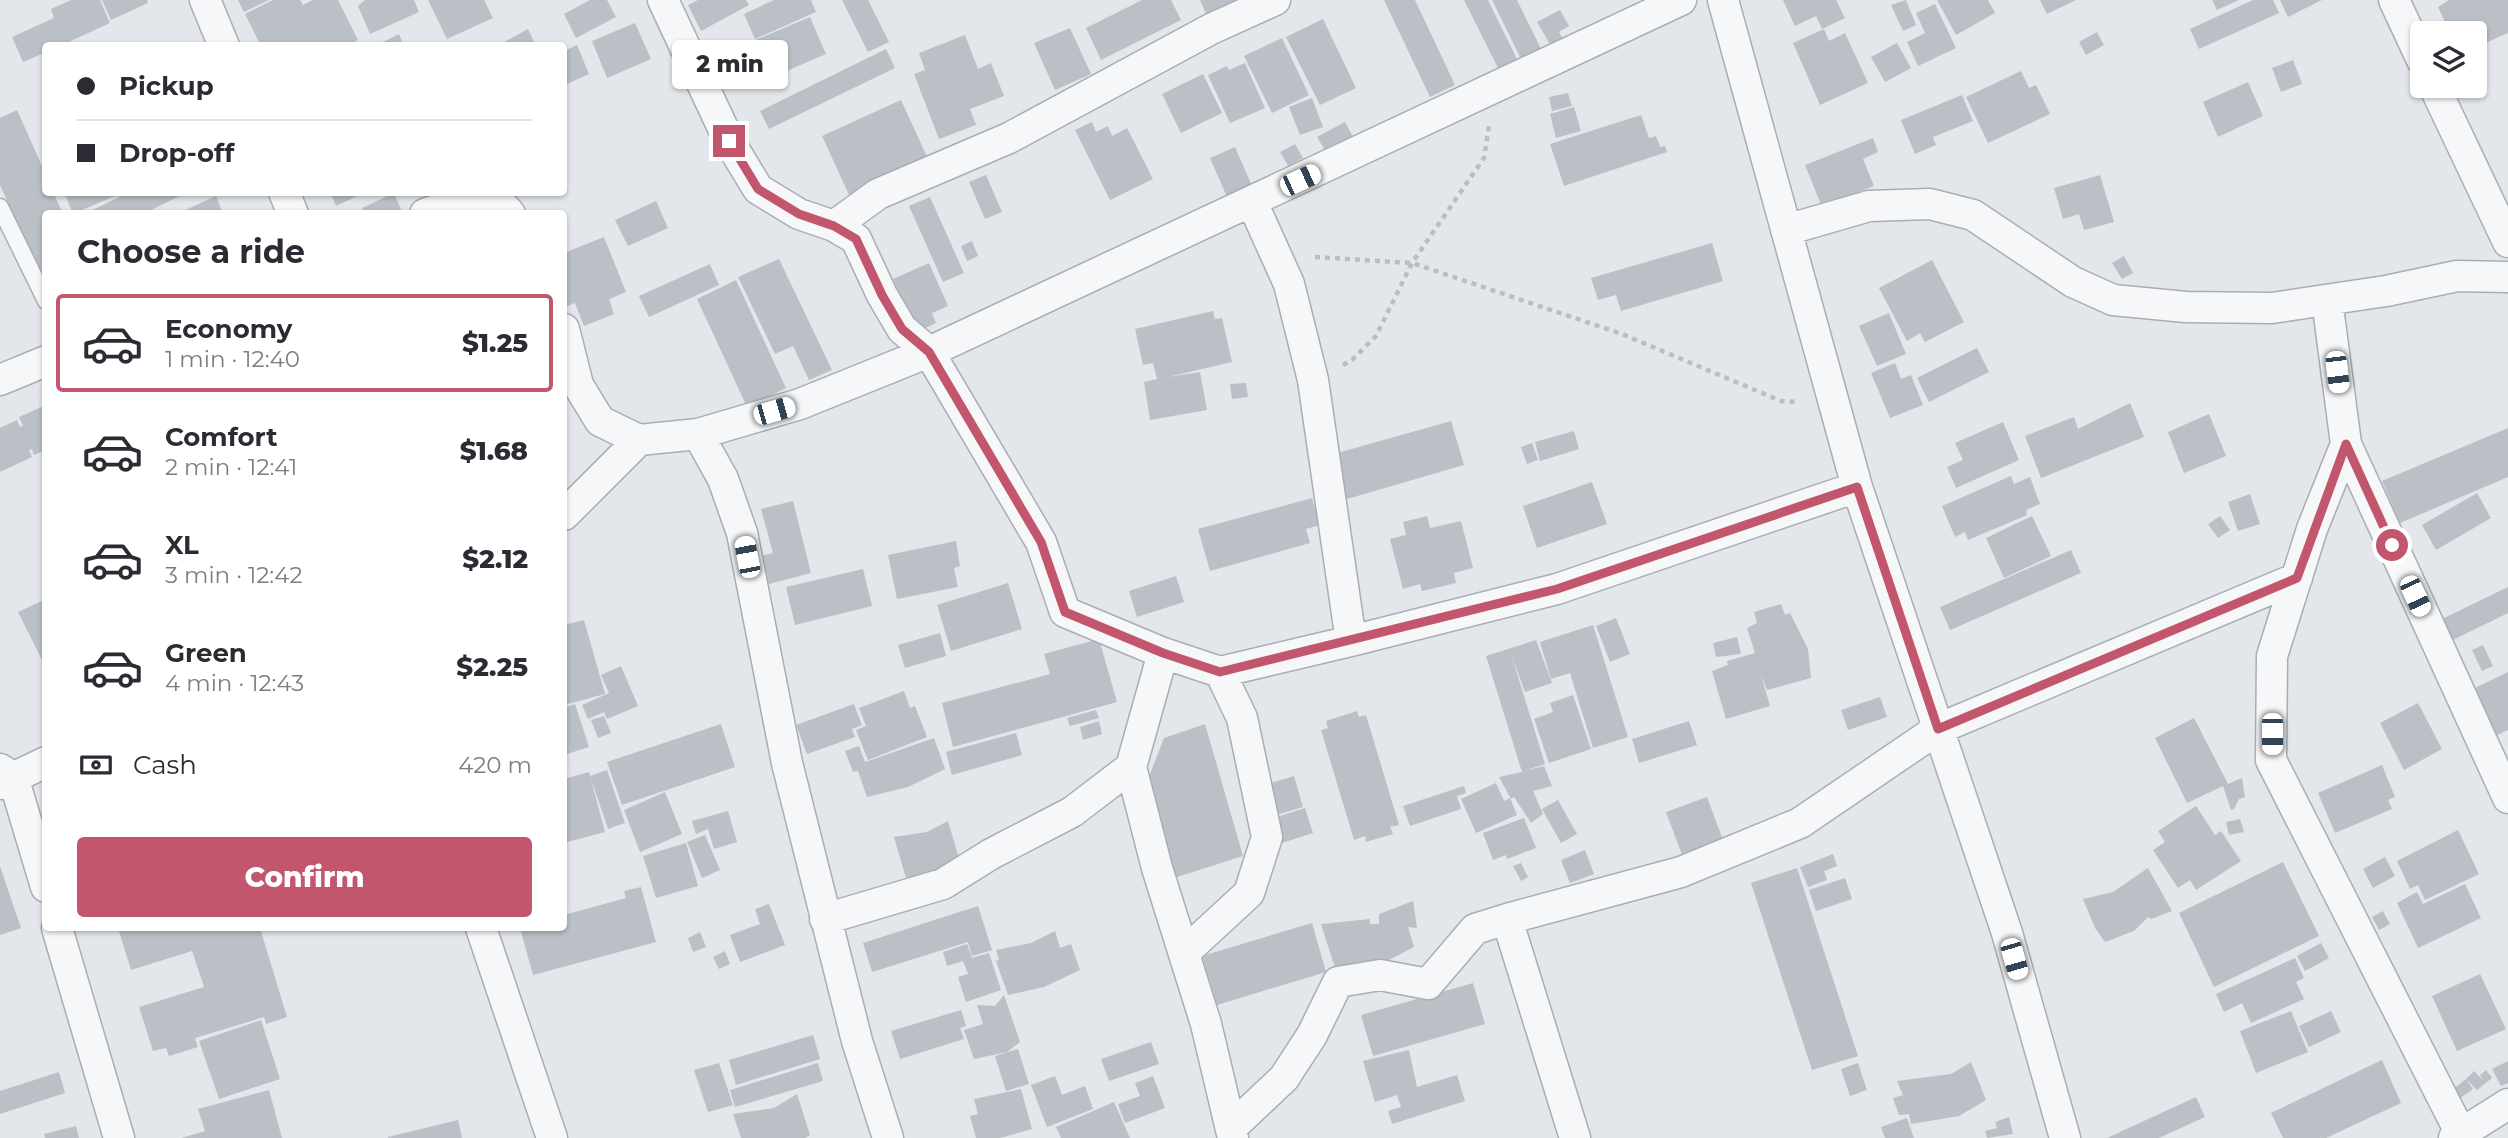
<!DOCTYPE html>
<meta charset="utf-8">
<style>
body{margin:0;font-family:Montserrat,sans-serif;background:#f7f7f7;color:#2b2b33;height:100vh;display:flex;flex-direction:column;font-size:26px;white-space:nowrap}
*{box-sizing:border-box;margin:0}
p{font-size:23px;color:#7c7c81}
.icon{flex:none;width:38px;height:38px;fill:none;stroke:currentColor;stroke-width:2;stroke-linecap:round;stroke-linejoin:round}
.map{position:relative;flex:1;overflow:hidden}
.sheet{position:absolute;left:42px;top:210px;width:525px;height:721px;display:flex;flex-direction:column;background:#fff;border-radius:7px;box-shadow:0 2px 5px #0004}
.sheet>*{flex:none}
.banner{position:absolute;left:42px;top:42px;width:525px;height:154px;border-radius:7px;box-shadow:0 2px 5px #0004;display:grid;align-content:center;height:154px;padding:0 35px;background:#fff}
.tools{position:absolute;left:2410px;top:21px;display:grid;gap:14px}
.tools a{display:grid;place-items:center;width:77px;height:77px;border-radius:7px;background:#fff;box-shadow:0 2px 5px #0004;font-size:35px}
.end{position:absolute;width:32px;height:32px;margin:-16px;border:9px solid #c2566c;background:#fff;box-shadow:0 0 0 4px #fff}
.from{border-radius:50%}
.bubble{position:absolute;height:49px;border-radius:7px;background:#fff;box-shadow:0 2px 5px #0004;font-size:23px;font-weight:800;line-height:49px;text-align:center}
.car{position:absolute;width:21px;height:42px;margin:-21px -10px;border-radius:9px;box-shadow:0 0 5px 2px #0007;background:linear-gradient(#fff 24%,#345 0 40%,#fff 0 76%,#345 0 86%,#fff 0)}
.banner b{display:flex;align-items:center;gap:24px;height:66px;font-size:26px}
.banner b+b{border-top:2px solid #e1e1e2}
.banner i{width:18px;height:18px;background:#2b2b33}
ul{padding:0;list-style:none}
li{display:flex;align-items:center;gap:21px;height:98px;margin:0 14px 10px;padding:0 21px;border:4px solid transparent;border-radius:7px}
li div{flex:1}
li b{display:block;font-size:26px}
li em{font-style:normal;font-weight:800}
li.current{border-color:#c2566c}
li>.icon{width:63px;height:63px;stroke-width:1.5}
h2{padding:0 35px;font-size:32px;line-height:84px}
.pay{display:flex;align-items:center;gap:18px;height:77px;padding:0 35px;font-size:26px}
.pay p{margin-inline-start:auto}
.primary-button{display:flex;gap:14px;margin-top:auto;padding:14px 35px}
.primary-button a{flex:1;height:80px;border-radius:7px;background:#c2566c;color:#fff;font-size:28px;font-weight:800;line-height:80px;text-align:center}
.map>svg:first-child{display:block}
</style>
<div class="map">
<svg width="2508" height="1138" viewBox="0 0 2508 1138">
<rect width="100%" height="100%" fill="#e3e6ea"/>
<path fill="#bbc0c6" d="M71,0H100L110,23L60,46H46V52L23,62L12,37L54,18L51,9Z
M102,0H147L148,3L111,20Z
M238,0H269L244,12Z
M273,0H300L303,5L313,0H338L358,40L348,46H261L245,14Z
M365,0H414L419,12L370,34L358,6Z
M428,0H484L493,18L447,39Z
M590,0H607L616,17L576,38L564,14Z
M698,0H746L749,5L701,31L688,5Z
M774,0H811L816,12L755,39L744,14Z
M842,0H868L889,42L868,52Z
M1142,0H1171L1181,20L1101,60L1086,28Z
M1200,0H1239L1207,16Z
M1384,0H1415L1455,85L1430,97Z
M1464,0H1488L1517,59L1498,68Z
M1492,0H1517L1542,51L1522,61Z
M1783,0H1836L1845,18L1822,29L1816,16L1795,26Z
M1906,0L1916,25L1903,31L1891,5Z
M1937,0H1988L1995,13L1956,35Z
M2040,0H2076L2047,14Z
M2212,0H2239L2217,10Z
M2253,0H2273L2279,13L2199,49L2190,29Z
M2280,0H2322L2288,17Z
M2449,0H2508V33L2474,48V33H2450L2438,7Z
M1935,4L1956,48L1918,66L1907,42L1925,33L1916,13Z
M1560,10L1569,26L1559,32L1564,41L1552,48L1537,22Z
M810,17L826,54L757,84L741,46Z
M1323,19L1356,88L1320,105L1286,37Z
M635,23L651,59L607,78L592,41Z
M1070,28L1091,74L1055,90L1034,43Z
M528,29L536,46H497Z
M1824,29L1829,41L1845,33L1868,83L1820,105L1793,43Z
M2097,32L2104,45L2086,55L2079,42Z
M399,34L404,46H375Z
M965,35L978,69L991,63L1004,96L970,109L976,125L939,139L914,74L925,70L919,53Z
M1282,38L1309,95L1272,113L1244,56Z
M1897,43L1911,68L1885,82L1871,57Z
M577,45L589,74L565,85L564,51Z
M886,49L895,68L769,129L760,111Z
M2293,60L2302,84L2281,92L2272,68Z
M1245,63L1265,108L1230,123L1208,75L1227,66L1229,70Z
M2021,71L2029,88L2036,85L2050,114L1988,143L1966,97Z
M1203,74L1222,113L1181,133L1162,94Z
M2248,82L2263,116L2218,137L2203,102Z
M1568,93L1572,106L1552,111L1549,97Z
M1962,95L1973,121L1933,137L1936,145L1915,154L1901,120Z
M1312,98L1323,127L1300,135L1289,107Z
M901,100L929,161L850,197L822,136Z
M1574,107L1581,131L1556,138L1550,114Z
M17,110L46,175V192H53L63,214H46V281L43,282L0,185V118Z
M1641,115L1649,138L1656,136L1660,147L1665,146L1667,152L1564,186L1550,144Z
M1092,122L1096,132L1108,126L1112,136L1127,128L1153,179L1110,200L1075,130Z
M1345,122L1353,137L1326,152L1317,137Z
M1873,138L1878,152L1863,159L1874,186L1822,207L1805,165Z
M1295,144L1303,158L1288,166L1280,152Z
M1235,147L1252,186L1227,197L1210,158Z
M986,175L1002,212L985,219L969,182Z
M2100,175L2114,222L2084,230L2079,214L2063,219L2054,188Z
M64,192H116L117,195L73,214Z
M130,192H188L143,214H84Z
M330,192H366L336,206Z
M394,193L402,212L365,214L362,208Z
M216,196L223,214H177Z
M930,197L964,273L943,282L909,206Z
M656,201L668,228L628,246L615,220Z
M604,237L626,292L609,299L614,314L584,326L575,303L565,307L564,302V253Z
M972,241L978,256L967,261L961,246Z
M1712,243L1723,281L1621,311L1616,295L1598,300L1591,278Z
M2124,256L2133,273L2122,279L2112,263Z
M779,259L832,370L809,380L793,346L775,354L738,277Z
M1932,260L1964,322L1925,342L1920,333L1907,341L1879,288Z
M929,263L948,306L932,313L936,323L917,332L893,279Z
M710,264L719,285L649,317L639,296Z
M736,280L786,388L747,407L697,299Z
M1213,311L1215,319L1222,318L1232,362L1168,377L1200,372L1207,410L1150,420L1144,382L1157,379L1153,363L1143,365L1135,329Z
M1889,313L1906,354L1877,366L1859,326Z
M1977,348L1989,372L1929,402L1917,378Z
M1895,363L1901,379L1911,375L1923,405L1890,418L1871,373Z
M1246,383L1248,397L1232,399L1230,384Z
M2130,403L2144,437L2041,478L2025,436L2074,417L2078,429Z
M46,405V450L34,455L32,449L29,450L32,457L0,472V428L17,420L20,427L23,426L19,417Z
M2209,414L2226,456L2184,473L2168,432Z
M1451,421L1464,465L1347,499L1334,454Z
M2003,422L2019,460L1956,488L1947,467L1963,460L1955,443Z
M2508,428V477L2400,523L2382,481Z
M1574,431L1579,449L1540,461L1535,442Z
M1532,443L1538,460L1527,464L1521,447Z
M2011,476L2014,484L2030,477L2040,504L2026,510L2027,515L1968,540L1965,532L1955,537L1942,506Z
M1592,482L1607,524L1537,548L1523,506Z
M2477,493L2491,518L2436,550L2422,525Z
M2250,494L2260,524L2238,531L2228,502Z
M1312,498L1320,525L1306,529L1310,543L1210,571L1198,529Z
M793,501L811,573L765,585L757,557L773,553L761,509Z
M1427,516L1430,528L1461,521L1473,568L1454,573L1456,583L1422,591L1420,584L1403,589L1390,539L1406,535L1403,522Z
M2032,516L2051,556L2004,578L1986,538Z
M2220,516L2230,530L2218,538L2208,524Z
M956,541L960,566L954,568L958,587L897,599L888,555Z
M2071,550L2081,573L1950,630L1940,607Z
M863,569L872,606L795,625L786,587Z
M1176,576L1184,602L1137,617L1129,591Z
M1008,583L1022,629L951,651L937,605Z
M2508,587V613L2451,641L2440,620Z
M46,599V668L18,612Z
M1781,604L1785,615L1790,613L1808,649L1811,678L1767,690L1761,675L1770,706L1726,719L1712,671L1728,665L1727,661L1755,653L1747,628L1757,623L1754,612Z
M1616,618L1630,654L1610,662L1596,626Z
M584,620L605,694L564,705V625Z
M1593,625L1628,737L1593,748L1570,673L1551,679L1540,642Z
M940,633L946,656L905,668L898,645Z
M1737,637L1741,654L1716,657L1713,643Z
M1099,639L1117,702L953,747L942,703L1050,674L1044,654Z
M1536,640L1552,683L1525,692L1511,654L1545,764L1524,771L1544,766L1552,786L1533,791L1543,814L1531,823L1514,797L1511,799L1499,777L1522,772L1486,656Z
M2483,645L2493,666L2482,671L2472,650Z
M621,666L638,706L607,719L604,712L588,719L582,705L609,693L601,675Z
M2508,672V730L2495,736L2473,689Z
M904,691L910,708L915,706L927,737L868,760L856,730L866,726L859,708Z
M1573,695L1591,749L1549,763L1534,719L1553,712L1550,703Z
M1880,697L1887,717L1848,730L1841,710Z
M2418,703L2442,749L2404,770L2380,723Z
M575,704L589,747L564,755V708Z
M854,704L862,725L852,729L855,737L807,754L796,725Z
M1096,710L1099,718L1070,726L1067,718Z
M1357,711L1359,717L1366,715L1399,825L1390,827L1393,834L1366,842L1365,836L1354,840L1321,730L1328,728L1326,721Z
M604,716L611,733L598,738L591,720Z
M2194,718L2228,784L2242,778L2245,797L2239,799L2234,809L2231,810L2223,786L2187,803L2155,738Z
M1099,721L1102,734L1083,740L1080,727Z
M1689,721L1697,745L1639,763L1632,739Z
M721,724L735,767L622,805L607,762Z
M1205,724L1243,856L1174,878L1145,787L1164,738Z
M1016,733L1022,755L952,775L946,752Z
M934,738L945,769L908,787L867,797L858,771L853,772L845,751L859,746L865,762Z
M2382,765L2395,797L2388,800L2392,809L2335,833L2318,793Z
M607,770L625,823L608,829L590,776Z
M589,772L605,832L564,843V779Z
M1294,776L1303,807L1273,816L1264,785Z
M1496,783L1504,801L1510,798L1517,815L1476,833L1461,799Z
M1464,786L1466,793L1457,796L1461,809L1410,826L1403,806Z
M665,792L682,834L640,852L624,810Z
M1707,797L1723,840L1682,855L1666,812Z
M1558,800L1577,834L1561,843L1542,809Z
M2196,806L2215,835L2221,831L2241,861L2196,890L2190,880L2178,888L2153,850L2165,842L2158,831Z
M1305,808L1313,833L1282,843L1274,818Z
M728,811L737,842L714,849L708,829L696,834L692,821Z
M1524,818L1536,848L1507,859L1506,855L1493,860L1483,833Z
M2240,819L2244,832L2229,835L2226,822Z
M948,821L960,862L941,876L906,878L894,837L927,832Z
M2458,830L2479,874L2425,900L2418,885L2410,889L2397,861Z
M705,835L720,870L702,878L687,842Z
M686,843L698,886L656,898L643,856Z
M1585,850L1594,874L1570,883L1561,860Z
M1833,854L1837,866L1824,871L1827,880L1808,887L1800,867Z
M2385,857L2395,876L2373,888L2363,869Z
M2283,862L2319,936L2214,987L2179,913Z
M1521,863L1528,877L1521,881L1513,866Z
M0,866L21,928L0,935Z
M1797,868L1858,1056L1812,1070L1751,883Z
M2148,868L2172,911L2151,919L2148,917L2134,931L2105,942L2095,928L2083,899L2113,892Z
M1845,878L1852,899L1816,911L1809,890Z
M2465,884L2481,918L2418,948L2397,903L2417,892L2423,904Z
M641,887L656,942L533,975L520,928H564V915L626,898L624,891Z
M1413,901L1417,928L1408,927L1414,947L1383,963L1337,974L1321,924L1370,919V924H1379V914Z
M769,904L785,945L740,962L730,935L760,924L755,909Z
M978,906L992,950L972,956L968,942L872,972L863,943Z
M2383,911L2390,924L2379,930L2372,917Z
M1312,923L1326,972L1217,1005L1202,956Z
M118,928H260L287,1017L266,1024L264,1017L195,1038L198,1047L169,1056L166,1048L153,1051L139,1007L204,987L192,951L131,970Z
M1055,931L1060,948L1071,944L1080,970L1044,987L1008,995L996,961L999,960L996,950L1031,943Z
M700,932L706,947L693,952L688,938Z
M2321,943L2329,958L2305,971L2297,956Z
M967,944L972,958L989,953L1001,990L966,1002L958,977L968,974L963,961L947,966L943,952Z
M725,951L730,964L719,969L713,957Z
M2295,958L2304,978L2296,982L2304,999L2251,1023L2242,1003L2224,1012L2216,994Z
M2480,974L2506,1029L2457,1051L2432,996Z
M1473,983L1485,1024L1373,1056L1361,1015Z
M1004,995L1020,1042L1007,1052L974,1059L964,1030L983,1024L977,1005L995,1006Z
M961,1010L966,1026L960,1028L964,1039L900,1059L891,1031Z
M2291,1011L2308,1052L2256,1073L2240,1031Z
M2331,1011L2341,1032L2309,1047L2299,1026Z
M261,1020L280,1079L219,1099L199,1041Z
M813,1035L820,1059L736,1085L729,1060Z
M1151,1042L1159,1064L1109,1081L1101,1059Z
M1018,1049L1029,1084L1006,1091L995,1056Z
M1409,1050L1417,1087L1457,1075L1465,1101L1392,1124L1388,1111L1401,1107L1397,1095L1375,1102L1363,1061Z
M2382,1060L2401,1103L2326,1138H2283L2271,1113Z
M2508,1061V1083L2501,1086L2492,1069Z
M1971,1062L1986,1100L1959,1116L1911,1124L1909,1114L1899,1115L1893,1098L1903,1095L1897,1081L1951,1074Z
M719,1063L733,1105L708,1112L694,1070Z
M818,1063L823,1081L735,1107L730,1090Z
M1858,1063L1867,1090L1850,1096L1841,1069Z
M2486,1070L2492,1078L2477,1090L2466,1079L2474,1071L2484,1081L2480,1075Z
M59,1072L65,1093L0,1114V1091Z
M1055,1076L1062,1095L1085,1086L1093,1109L1047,1127L1031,1085Z
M1153,1076L1165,1108L1125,1123L1118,1104L1140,1096L1135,1083Z
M2466,1079L2473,1089L2459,1099L2452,1090Z
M1021,1089L1032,1129L1000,1138H976L970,1116L978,1114L974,1099Z
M269,1090L282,1138H181L205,1131L198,1109Z
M797,1094L810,1135L805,1138H741L733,1114L774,1108Z
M2196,1097L2205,1117L2159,1138H2107Z
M1114,1102L1130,1138H1061L1056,1127Z
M2009,1117L2013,1134L1987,1138L1985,1131L1997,1128L1995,1122Z
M1907,1118L1914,1138H1885L1881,1127Z
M458,1120L462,1138H388V1137Z
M76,1126L79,1138H45L44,1134Z"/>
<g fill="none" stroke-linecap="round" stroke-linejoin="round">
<defs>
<path id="lane" d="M0,207L46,301"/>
<path id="street" d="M205,0L224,46
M663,0L729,141L758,189L799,214L834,226L856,239L882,295L902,329L929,352L1041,542L1065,612L1163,653L1131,767L1157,868L1206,1024L1233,1138
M1723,0L1857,487L2007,933L2065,1138
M2394,0L2422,60
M2434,86L2508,242
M284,192L293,214
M1252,202L1289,284L1313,380L1351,641
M425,214C452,205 490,186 510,214
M834,226L878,194L1009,138L1211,29L1275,0
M1786,230L1869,206L1930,204L1973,215L2073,282L2113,300L2186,307L2272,308L2386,291L2457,276L2508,277
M2327,300L2346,444L2312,529L2272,656L2271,760L2463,1138
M564,329L578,385L600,421L639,440L698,434L800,404L929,352L1681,0
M0,380L46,361
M698,434L723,479L742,533L787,763L857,1041L888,1138
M2346,444L2508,798
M564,515L639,440
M1163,653L1220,672L1351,641L1557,589L1857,487
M0,769L13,777L46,887
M0,784L46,762
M825,919L943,884L991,854L1072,812L1131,767
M1507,919L1681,872L1800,823L1938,729L2297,578
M57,928L119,1138
M481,928L552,1138
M1184,953L1249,893L1267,837L1242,718L1220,672
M1231,1128L1284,1078L1312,1035L1338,982L1380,975L1428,984L1475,929L1507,919L1575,1138
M2454,1138L2508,1104"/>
</defs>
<use href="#lane" stroke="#a9adb4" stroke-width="19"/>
<use href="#street" stroke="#a9adb4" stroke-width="33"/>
<path stroke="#babdc1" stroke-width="4.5" stroke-dasharray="5 5" stroke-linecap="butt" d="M1315,257L1412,263L1622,334L1781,401L1798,402
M1343,365L1353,359L1376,336L1412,263L1484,158L1489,126"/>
<use href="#lane" stroke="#f6f7f8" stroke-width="16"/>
<use href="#street" stroke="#f6f7f8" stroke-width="30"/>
</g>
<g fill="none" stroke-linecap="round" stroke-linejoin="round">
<path stroke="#c2566c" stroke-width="9" d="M729,141L758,189L799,214L834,226L856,239L882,295L902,329L929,352L1041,542L1065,612L1163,653L1220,672L1557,589L1857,487L1938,729L2297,578L2346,444L2392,545"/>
</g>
</svg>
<div class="tools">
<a><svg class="icon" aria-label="layers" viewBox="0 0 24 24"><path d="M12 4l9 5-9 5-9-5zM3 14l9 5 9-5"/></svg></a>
</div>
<i class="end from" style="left:2392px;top:545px"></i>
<i class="end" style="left:729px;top:141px"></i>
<div class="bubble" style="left:672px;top:40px;width:116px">2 min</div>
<i class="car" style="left:1300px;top:180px;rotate:65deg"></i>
<i class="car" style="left:2337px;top:372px;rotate:173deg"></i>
<i class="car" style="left:774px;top:411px;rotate:74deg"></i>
<i class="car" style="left:747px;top:557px;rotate:349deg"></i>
<i class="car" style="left:2415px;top:596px;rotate:155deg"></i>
<i class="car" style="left:2272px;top:734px;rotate:180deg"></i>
<i class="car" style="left:2014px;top:959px;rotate:164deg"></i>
<div class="banner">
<b><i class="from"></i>Pickup</b>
<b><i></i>Drop-off</b>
</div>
<section class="sheet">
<h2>Choose a ride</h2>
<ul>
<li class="current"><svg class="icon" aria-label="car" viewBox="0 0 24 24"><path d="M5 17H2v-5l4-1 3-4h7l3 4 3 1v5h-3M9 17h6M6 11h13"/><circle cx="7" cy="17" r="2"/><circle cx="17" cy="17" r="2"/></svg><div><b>Economy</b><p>1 min · 12:40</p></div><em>$1.25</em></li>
<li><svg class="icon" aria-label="car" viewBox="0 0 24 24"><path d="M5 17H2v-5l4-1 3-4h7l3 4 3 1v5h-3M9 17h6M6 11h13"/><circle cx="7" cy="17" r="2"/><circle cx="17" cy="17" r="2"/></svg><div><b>Comfort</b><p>2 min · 12:41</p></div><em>$1.68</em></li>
<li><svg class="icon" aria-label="car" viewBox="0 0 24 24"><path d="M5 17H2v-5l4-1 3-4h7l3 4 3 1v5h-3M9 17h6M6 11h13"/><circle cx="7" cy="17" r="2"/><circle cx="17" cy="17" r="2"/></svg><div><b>XL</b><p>3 min · 12:42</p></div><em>$2.12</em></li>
<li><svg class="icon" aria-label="car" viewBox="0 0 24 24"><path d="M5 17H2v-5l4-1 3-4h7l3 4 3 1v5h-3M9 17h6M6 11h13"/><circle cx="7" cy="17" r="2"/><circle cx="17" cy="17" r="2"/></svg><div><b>Green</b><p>4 min · 12:43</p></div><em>$2.25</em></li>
</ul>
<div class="pay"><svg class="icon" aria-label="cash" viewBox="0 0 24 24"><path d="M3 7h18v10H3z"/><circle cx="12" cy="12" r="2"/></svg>Cash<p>420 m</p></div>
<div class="primary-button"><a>Confirm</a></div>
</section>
</div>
